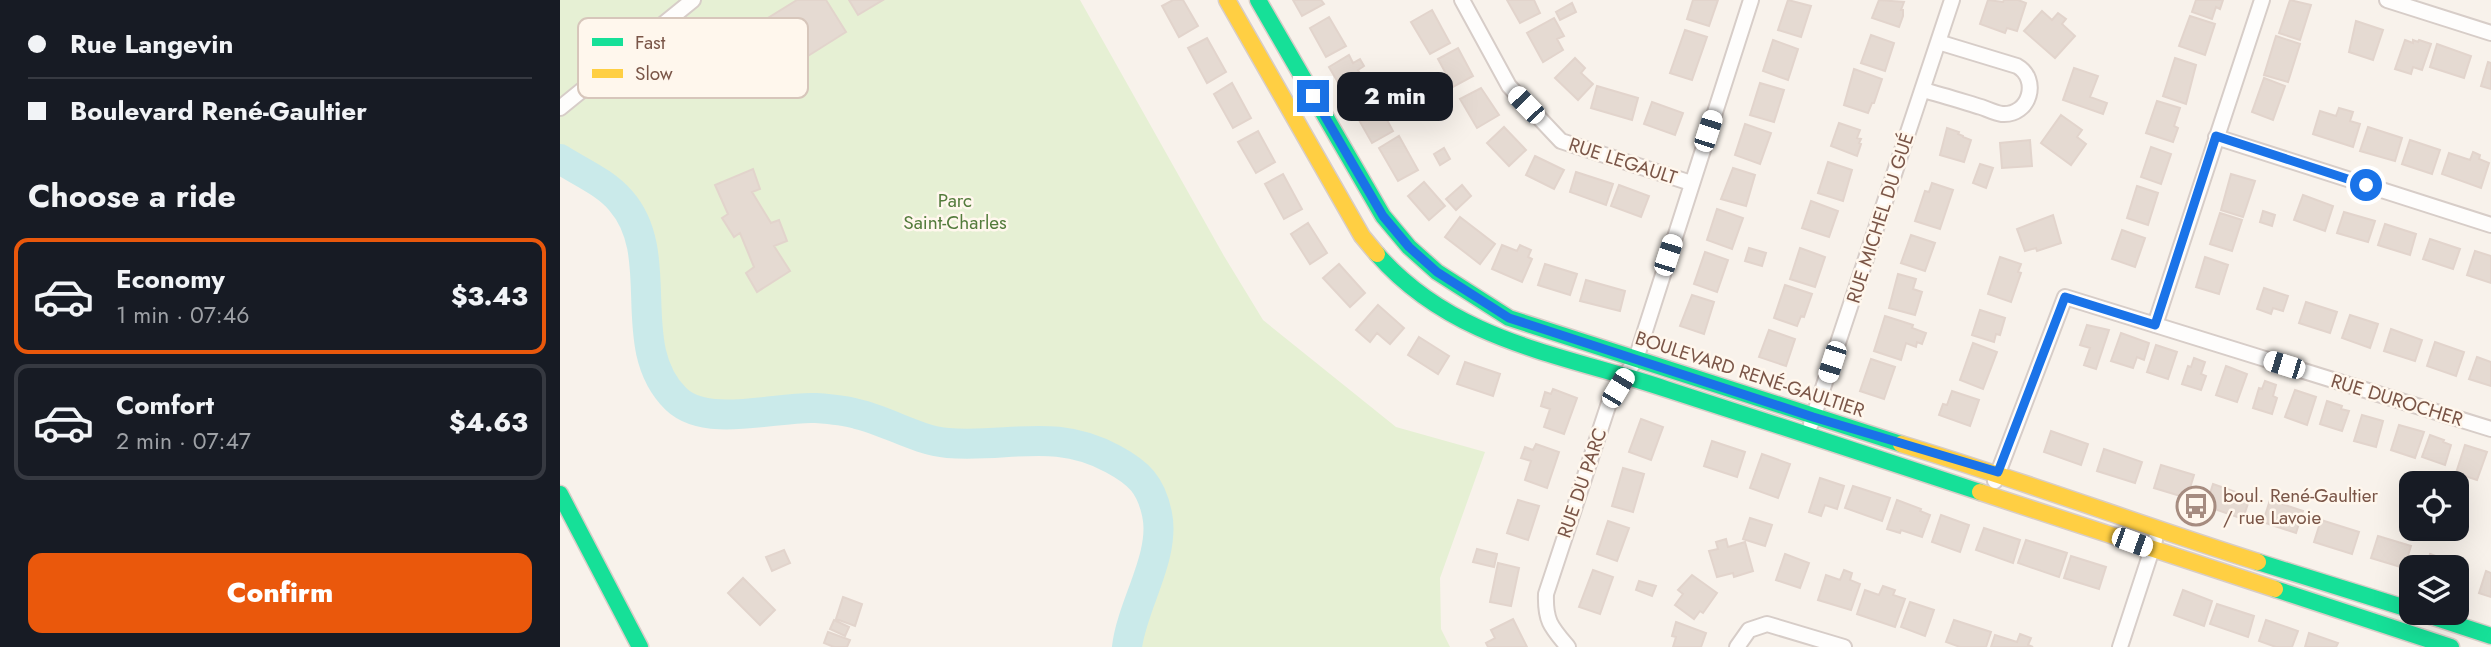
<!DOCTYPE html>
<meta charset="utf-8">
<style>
body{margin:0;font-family:Jost,sans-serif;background:#242831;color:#f1f3f6;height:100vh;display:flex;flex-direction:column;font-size:26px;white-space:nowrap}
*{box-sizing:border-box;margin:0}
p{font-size:23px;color:#9ea1a6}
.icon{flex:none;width:38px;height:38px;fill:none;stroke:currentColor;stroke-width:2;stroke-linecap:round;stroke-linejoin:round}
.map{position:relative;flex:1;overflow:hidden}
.drawer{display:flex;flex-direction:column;background:#171b24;width:560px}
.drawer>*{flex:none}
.banner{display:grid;align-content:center;height:154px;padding:0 28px;background:#171b24}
.buttons{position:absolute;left:1839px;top:471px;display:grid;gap:14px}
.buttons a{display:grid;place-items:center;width:70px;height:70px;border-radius:14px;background:#171b24;box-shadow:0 7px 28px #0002;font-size:35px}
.end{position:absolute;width:32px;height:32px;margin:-16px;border:9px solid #1a73e8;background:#fff;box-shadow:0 0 0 4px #fff}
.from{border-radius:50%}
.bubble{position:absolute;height:49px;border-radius:14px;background:#171b24;box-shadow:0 7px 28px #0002;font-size:23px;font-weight:800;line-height:49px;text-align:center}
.car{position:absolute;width:21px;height:42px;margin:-21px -10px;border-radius:9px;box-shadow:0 0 5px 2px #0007;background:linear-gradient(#fff 24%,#345 0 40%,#fff 0 76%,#345 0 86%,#fff 0)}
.banner b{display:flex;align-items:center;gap:24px;height:66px;font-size:26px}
.banner b+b{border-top:2px solid #363941}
.banner i{width:18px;height:18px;background:#f1f3f6}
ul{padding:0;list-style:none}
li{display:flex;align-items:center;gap:21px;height:116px;margin:0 14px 10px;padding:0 14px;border:4px solid #363941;border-radius:14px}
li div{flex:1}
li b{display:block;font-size:26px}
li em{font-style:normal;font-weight:800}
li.on{border-color:#ea580c}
li>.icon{width:63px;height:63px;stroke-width:1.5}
h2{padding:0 28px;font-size:32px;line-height:84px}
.action{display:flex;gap:14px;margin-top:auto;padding:14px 28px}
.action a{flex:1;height:80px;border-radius:14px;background:#ea580c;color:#fff;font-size:28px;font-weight:800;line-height:80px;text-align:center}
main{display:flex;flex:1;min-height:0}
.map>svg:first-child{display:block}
</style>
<main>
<section class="drawer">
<div class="banner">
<b><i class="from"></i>Rue Langevin</b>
<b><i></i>Boulevard René-Gaultier</b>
</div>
<h2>Choose a ride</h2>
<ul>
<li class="on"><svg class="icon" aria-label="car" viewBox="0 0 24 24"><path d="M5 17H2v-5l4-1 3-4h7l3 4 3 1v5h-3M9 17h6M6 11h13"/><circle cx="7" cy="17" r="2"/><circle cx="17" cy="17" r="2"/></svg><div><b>Economy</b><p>1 min · 07:46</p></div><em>$3.43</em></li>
<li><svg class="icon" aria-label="car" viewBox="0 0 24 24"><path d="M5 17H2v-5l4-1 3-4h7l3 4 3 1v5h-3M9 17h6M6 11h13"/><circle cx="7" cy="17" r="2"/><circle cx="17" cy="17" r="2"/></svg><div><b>Comfort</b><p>2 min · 07:47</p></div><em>$4.63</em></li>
</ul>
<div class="action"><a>Confirm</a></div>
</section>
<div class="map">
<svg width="1931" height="647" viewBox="0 0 1931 647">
<rect width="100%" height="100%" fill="#f8f2eb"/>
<path fill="#e6f0d4" d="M0,0H520L664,256L703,320L836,427L925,452L880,578L881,629L890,647H580C583,604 613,561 611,519C609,499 600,481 586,468C547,431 491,432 441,432C427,432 412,435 398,432C354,424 316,402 271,399C229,396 160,417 125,389C98,368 99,333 98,302C97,281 95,259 91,239C89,232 88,225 85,218C66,185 32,168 0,149Z"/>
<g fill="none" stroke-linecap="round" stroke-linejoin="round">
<path stroke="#caeaea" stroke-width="30" d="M0,159C20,172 45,182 61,201C109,256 62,346 116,399C147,429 218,406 255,408C269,409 284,410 297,414C328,421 356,440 388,443C448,448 495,427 553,459C579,473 591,485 597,514C606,556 572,605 567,647"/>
</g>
<path fill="#e5dad2" stroke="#e2d4cc" stroke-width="2" d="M237,0H266L286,32L189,93L161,47Z
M289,0H323L298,15Z
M613,0H623L638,26L619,37L602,6Z
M733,0H761L764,4L742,16Z
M947,0H974L980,13L960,23Z
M1133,0H1158L1149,26L1127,19Z
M1228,0L1251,6L1241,37L1218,30Z
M1319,0L1344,2L1341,10H1343V16L1339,27L1312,18Z
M1428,0L1443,2L1444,0H1458L1466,3L1457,31L1447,28L1445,33L1420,24Z
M1636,0H1663L1660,9L1656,7L1652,19L1632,12Z
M1730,0L1751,5L1740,40L1719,33Z
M1012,3L1016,12L1000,20L996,12Z
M872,10L890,43L870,54L851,22Z
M1482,11L1492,20L1498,13L1506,19L1502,24L1515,36L1495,58L1464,31Z
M1630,16L1655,24L1645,55L1619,46Z
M769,17L786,46L766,57L750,28Z
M994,18L1004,36L997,39L1003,50L983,62L967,33Z
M1796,21L1823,30L1813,60L1789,52Z
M1125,30L1147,37L1132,80L1110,73Z
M1311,35L1334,43L1325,71L1301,63Z
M1716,36L1740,44L1728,82L1704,75Z
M647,38L666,72L647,83L628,48Z
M1213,40L1238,49L1228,80L1203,71Z
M1845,40L1853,43V40L1858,42L1859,40L1871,44L1862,70L1853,67L1851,74L1835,69Z
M1877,44L1911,56L1904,78L1870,67Z
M898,48L913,76L893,87L878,59Z
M789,55L793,63L800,59L804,66L798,70L809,90L789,101L769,67Z
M1015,58L1025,68L1021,73L1033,84L1018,100L995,78Z
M1615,58L1636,65L1626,104L1603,96Z
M1928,62L1931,63V89L1921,86Z
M1514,68L1538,76L1530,97L1547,103L1543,114L1503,100Z
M1294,69L1322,79L1314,103H1312L1308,113L1284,105Z
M1704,78L1725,86L1713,120L1692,112Z
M672,83L691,118L673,128L654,94Z
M1200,83L1224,90L1214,122L1190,115Z
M1037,86L1078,98L1072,120L1031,108Z
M921,88L939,115L917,128L900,99Z
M813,94L833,131L812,143L791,106Z
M1597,101L1620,108L1614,126L1618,128L1613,142L1586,133Z
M1092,102L1123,113L1115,135L1084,124Z
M1779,108L1793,112L1790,121L1800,124L1793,147L1753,134L1760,111L1776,116Z
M1501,115L1522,130L1517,137L1526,144L1511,165L1481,143Z
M1279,123L1300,130L1297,138L1301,139L1299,143L1301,144L1297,156L1271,146Z
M1185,124L1211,133L1200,164L1175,155Z
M944,127L966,150L949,166L927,143Z
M1808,127L1842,138L1835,161L1800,151Z
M1387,128L1399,132L1398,134L1403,136V137L1411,140L1404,162L1380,155Z
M698,131L715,162L696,173L678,142Z
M839,136L858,170L838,181L819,148Z
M1470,140L1472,166L1442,168L1440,143Z
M1850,140L1880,150L1872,174L1842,164Z
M1591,147L1611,154L1601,184L1581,177Z
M884,148L890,159L880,165L874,154Z
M1913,152L1920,155L1919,159L1929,163L1921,188L1882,174L1889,153L1910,160Z
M975,156L1004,170L994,189L966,175Z
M1268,162L1292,170L1283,201L1258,193Z
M1420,164L1433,168L1426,188L1413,183Z
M1173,168L1195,175L1186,206L1161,199Z
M193,169L200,189L192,192L211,223L219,220L227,241L214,246L230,271L197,292L186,273L194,267L180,233L174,237L162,218L168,214L155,185Z
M1016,172L1053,184L1046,205L1010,192Z
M723,174L742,209L724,219L705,184Z
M1671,174L1695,181L1683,217L1661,210Z
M864,182L885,206L869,220L848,196Z
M1372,183L1393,190L1380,229L1355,221L1365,191L1369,192Z
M902,185L911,196L896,210L886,199Z
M1059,185L1089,196L1081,217L1051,206Z
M1577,186L1598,193L1588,225L1567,218Z
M1743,195L1773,206L1765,231L1734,220Z
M1251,201L1278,211L1269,237L1242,228Z
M1157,209L1183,218L1172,249L1147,240Z
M1703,211L1715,215L1712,226L1700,222Z
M1784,212L1815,221L1808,242L1777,233Z
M1660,213L1682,220L1672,251L1650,244Z
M1493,215L1501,243L1477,251L1476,248L1465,251L1457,229Z
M900,217L935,244L920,264L885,237Z
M748,223L767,253L750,264L731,234Z
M1825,224L1856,234L1850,255L1818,245Z
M1562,230L1585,238L1575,267L1552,259Z
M1351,235L1375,243L1365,271L1341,263Z
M1870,239L1900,249L1893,269L1863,259Z
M942,245L957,251L960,245L971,250L968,257L972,259L962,282L932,269Z
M1189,248L1206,253L1202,266L1185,261Z
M1240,248L1265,257L1255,287L1230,279Z
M1915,251L1931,256V283L1907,275Z
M1145,252L1168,260L1157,292L1134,284Z
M1440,257L1461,264L1458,272L1461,273L1451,302L1428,294Z
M1645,257L1668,265L1659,294L1636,287Z
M779,264L805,293L790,307L763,278Z
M985,264L1017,274L1010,295L978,285Z
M1338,274L1356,279L1353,289L1362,292L1355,315L1329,308Z
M1026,280L1065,291L1060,311L1020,301Z
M1225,285L1252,294L1244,317L1241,316L1237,326L1214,318Z
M1704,288L1728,296L1723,311L1713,308L1711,314L1697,309Z
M1132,295L1154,302L1144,334L1120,326Z
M1746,302L1777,312L1770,333L1739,323Z
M818,305L844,328L830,344L817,333L810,342L796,330Z
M1420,310L1445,318L1440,335L1436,334L1434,342L1412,335Z
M1790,315L1818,324L1810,348L1782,338Z
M1325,316L1353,325L1352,328L1366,333L1362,344L1357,342L1356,347L1346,343L1341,360L1314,351Z
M1527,325L1549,330L1536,369L1524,365L1530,348L1520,345Z
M1831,329L1862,340L1855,361L1824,351Z
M1209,330L1235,339L1226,366L1199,357Z
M1561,333L1589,343L1584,360L1577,357L1573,368L1551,361Z
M859,337L889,356L878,374L848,355Z
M1875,342L1904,352L1896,376L1867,366Z
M1413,343L1437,352L1423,389L1400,380Z
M1596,345L1617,352L1608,379L1587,372Z
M1917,357L1931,362V386L1909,379Z
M1634,358L1645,362L1641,374L1646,376L1641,390L1622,384L1628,366L1631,367Z
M1311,359L1335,367L1324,399L1300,391Z
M905,362L940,374L933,396L897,384Z
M1666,366L1687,374L1677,402L1656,395Z
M1705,381L1716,385L1713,396L1717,398L1712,414L1693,408L1699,388L1702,389Z
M993,389L1017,398L1004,434L984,427L990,409L981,406L985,392L991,394Z
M1735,390L1756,397L1747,425L1725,417Z
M1392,391L1419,400L1410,426L1379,415L1383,404L1387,405Z
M1767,401L1782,406L1781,409L1789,411L1782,431L1760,424Z
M1802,415L1823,421L1816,447L1794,441Z
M1081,419L1103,427L1091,460L1069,452Z
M1839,425L1864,432L1855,458L1831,450Z
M1491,431L1528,444L1521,465L1484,452Z
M1870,435L1884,440L1883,442L1891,445L1885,465L1862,457Z
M1152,441L1185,452L1177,477L1144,466Z
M976,444L999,452L987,488L965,480L971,461L961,458L965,447L973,450Z
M1905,445L1927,452L1917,480L1896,473Z
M1544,449L1582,462L1575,483L1537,471Z
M1202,454L1230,464L1218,498L1190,488Z
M1601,465L1634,475L1627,498L1594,488Z
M1063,468L1084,474L1073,512L1052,506Z
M1260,478L1284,486L1277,509L1265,505L1261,516L1249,512Z
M1653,484L1690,497L1683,519L1646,506Z
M1293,486L1330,498L1322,521L1285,508Z
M958,500L979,506L968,540L947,533Z
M1337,500L1361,509L1360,511L1370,515L1362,537L1341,530L1340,533L1327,529Z
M1710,500L1743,511L1736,533L1703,522Z
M1381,515L1409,525L1400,552L1372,542Z
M1190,518L1212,525L1205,546L1183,539Z
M1761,520L1799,532L1792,554L1754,542Z
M1048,521L1069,528L1057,561L1037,554Z
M1424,528L1460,540L1453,563L1416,550Z
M1818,536L1851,546L1844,568L1811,558Z
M1166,539L1168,547L1185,542L1193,571L1174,577L1173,573L1157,577L1149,551L1158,549L1156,542Z
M1466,540L1507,553L1499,577L1458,563Z
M917,549L937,554L934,567L913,562Z
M224,550L230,563L212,571L206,557Z
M1225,554L1249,563L1240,588L1216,580Z
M1870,554L1907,567L1899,590L1897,589V567H1866Z
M1511,556L1546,567L1539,589L1504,578Z
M938,563L959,568L951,606L930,602Z
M1033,570L1053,577L1040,614L1019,607Z
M1284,570L1292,573L1290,580L1300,584L1291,610L1258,600L1266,575L1280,580Z
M1926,571L1931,573V597L1919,593Z
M1132,575L1157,593L1143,613L1140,611L1134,619L1115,605L1123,594L1118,590Z
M183,578L215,610L200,625L168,593Z
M1079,581L1096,586L1092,596L1076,590Z
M1323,586L1335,590L1333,595L1345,599L1335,627L1297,614L1305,590L1319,595Z
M1623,590L1652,601L1644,626L1614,615Z
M283,597L302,604L295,626L276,619Z
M1350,602L1374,610L1365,636L1341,627Z
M1657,604L1694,616L1688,637L1650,624Z
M953,619L967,647H928L926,643L935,638L931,630Z
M274,620L289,627L285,636L270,629Z
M1394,620L1431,632L1426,647H1400L1386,642Z
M1706,620L1738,631L1732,647H1716L1699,641Z
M1116,622L1146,633L1141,647H1113L1116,637L1112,636Z
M268,632L290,640L287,647H274L264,643Z
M1749,633L1778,643L1776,647H1745Z
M1460,634L1471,638L1468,645L1473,647H1431L1435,635L1457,642Z"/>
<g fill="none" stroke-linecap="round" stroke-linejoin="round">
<defs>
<path id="street" d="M902,0L949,86L1001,141L1131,183
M1827,0L1931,33
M1363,90C1382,95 1401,101 1421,107C1427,109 1435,113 1442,114C1470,116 1480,79 1457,66L1378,42
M0,108L133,0
M1656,137L1931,225
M1595,325L1702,0
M1251,424L1392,0
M1435,481L1505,297L1931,429
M1008,647C991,627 985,621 986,594L1050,400L1076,359L1191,0
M1177,647L1189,630L1207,624L1284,647
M1560,647L1595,540"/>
<path id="fast" d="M698,0L823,216L849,247L877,272L949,318L1341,444
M817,254C894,342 1002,354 1106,389C1211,423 1315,457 1420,492
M0,494L80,647
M1698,562L1852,610
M1715,589L1891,647
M1858,612L1931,636"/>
<path id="slow" d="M667,0L802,236L817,254
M1341,444C1461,480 1578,524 1698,562
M1420,492L1715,589"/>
</defs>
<use href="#street" stroke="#d7cdc8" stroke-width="18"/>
<use href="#fast" stroke="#d8cdc7" stroke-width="19"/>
<use href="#slow" stroke="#d8cdc7" stroke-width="19"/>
<use href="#street" stroke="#fefdfc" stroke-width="14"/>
<use href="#fast" stroke="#16e098" stroke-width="16"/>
<use href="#slow" stroke="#ffcf43" stroke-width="16"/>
</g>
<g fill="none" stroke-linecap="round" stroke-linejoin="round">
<path stroke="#1a73e8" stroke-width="9" d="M753,96L823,216L849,247L877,272L949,318L1253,417L1438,472L1505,297L1595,325L1656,136L1806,185"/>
</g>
<defs>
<symbol id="bus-ring" viewBox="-11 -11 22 22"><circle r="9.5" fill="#fff7ed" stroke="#a68c80" stroke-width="1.5"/><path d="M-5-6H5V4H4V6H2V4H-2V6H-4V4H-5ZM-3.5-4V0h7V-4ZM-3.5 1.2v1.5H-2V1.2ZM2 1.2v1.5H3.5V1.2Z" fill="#a68c80"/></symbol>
</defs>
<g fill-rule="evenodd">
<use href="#bus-ring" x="1614" y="484" width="44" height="44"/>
</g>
<g text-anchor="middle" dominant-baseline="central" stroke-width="5" stroke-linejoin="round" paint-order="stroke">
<g font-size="19" fill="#7a5547" stroke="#fff7ed">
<text transform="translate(1063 161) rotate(18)">RUE LEGAULT</text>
<text transform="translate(1320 218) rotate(-72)">RUE MICHEL DU GUÉ</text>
<text transform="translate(1190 374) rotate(18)">BOULEVARD RENÉ-GAULTIER</text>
<text transform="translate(1837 400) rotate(17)">RUE DUROCHER</text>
<text transform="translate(1022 483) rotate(-71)">RUE DU PARC</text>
</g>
<g font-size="19" fill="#537b3b" stroke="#fff7ed">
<text x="395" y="200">Parc<tspan x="395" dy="22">Saint-Charles</tspan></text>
</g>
<g font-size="19" fill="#7a5547" stroke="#fff7ed" text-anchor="start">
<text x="1663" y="495">boul. René-Gaultier<tspan x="1663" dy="22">/ rue Lavoie</tspan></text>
</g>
</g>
<rect x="18" y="18" width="230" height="80" rx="10" fill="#fff7ed" stroke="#d7c6bb" stroke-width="2"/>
<rect x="32" y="38" width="31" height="8" fill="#16e098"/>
<rect x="32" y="69" width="31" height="9" fill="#ffcf43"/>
<g font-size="19" fill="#7a5547">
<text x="75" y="49">Fast</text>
<text x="75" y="80">Slow</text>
</g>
</svg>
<div class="buttons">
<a><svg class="icon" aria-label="locate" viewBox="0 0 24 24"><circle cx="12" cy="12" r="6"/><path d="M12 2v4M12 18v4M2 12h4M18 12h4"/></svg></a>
<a><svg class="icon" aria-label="layers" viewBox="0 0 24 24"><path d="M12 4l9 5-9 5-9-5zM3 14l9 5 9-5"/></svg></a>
</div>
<i class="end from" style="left:1806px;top:185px"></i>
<i class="end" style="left:753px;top:96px"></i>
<div class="bubble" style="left:777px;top:72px;width:116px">2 min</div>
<i class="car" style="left:966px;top:105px;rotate:316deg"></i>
<i class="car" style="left:1148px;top:131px;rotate:18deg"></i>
<i class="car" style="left:1108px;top:255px;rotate:18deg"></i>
<i class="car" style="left:1272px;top:362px;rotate:198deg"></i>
<i class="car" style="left:1724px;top:365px;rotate:287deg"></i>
<i class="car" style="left:1058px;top:388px;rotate:31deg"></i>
<i class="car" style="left:1572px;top:542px;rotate:110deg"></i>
</div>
</main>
